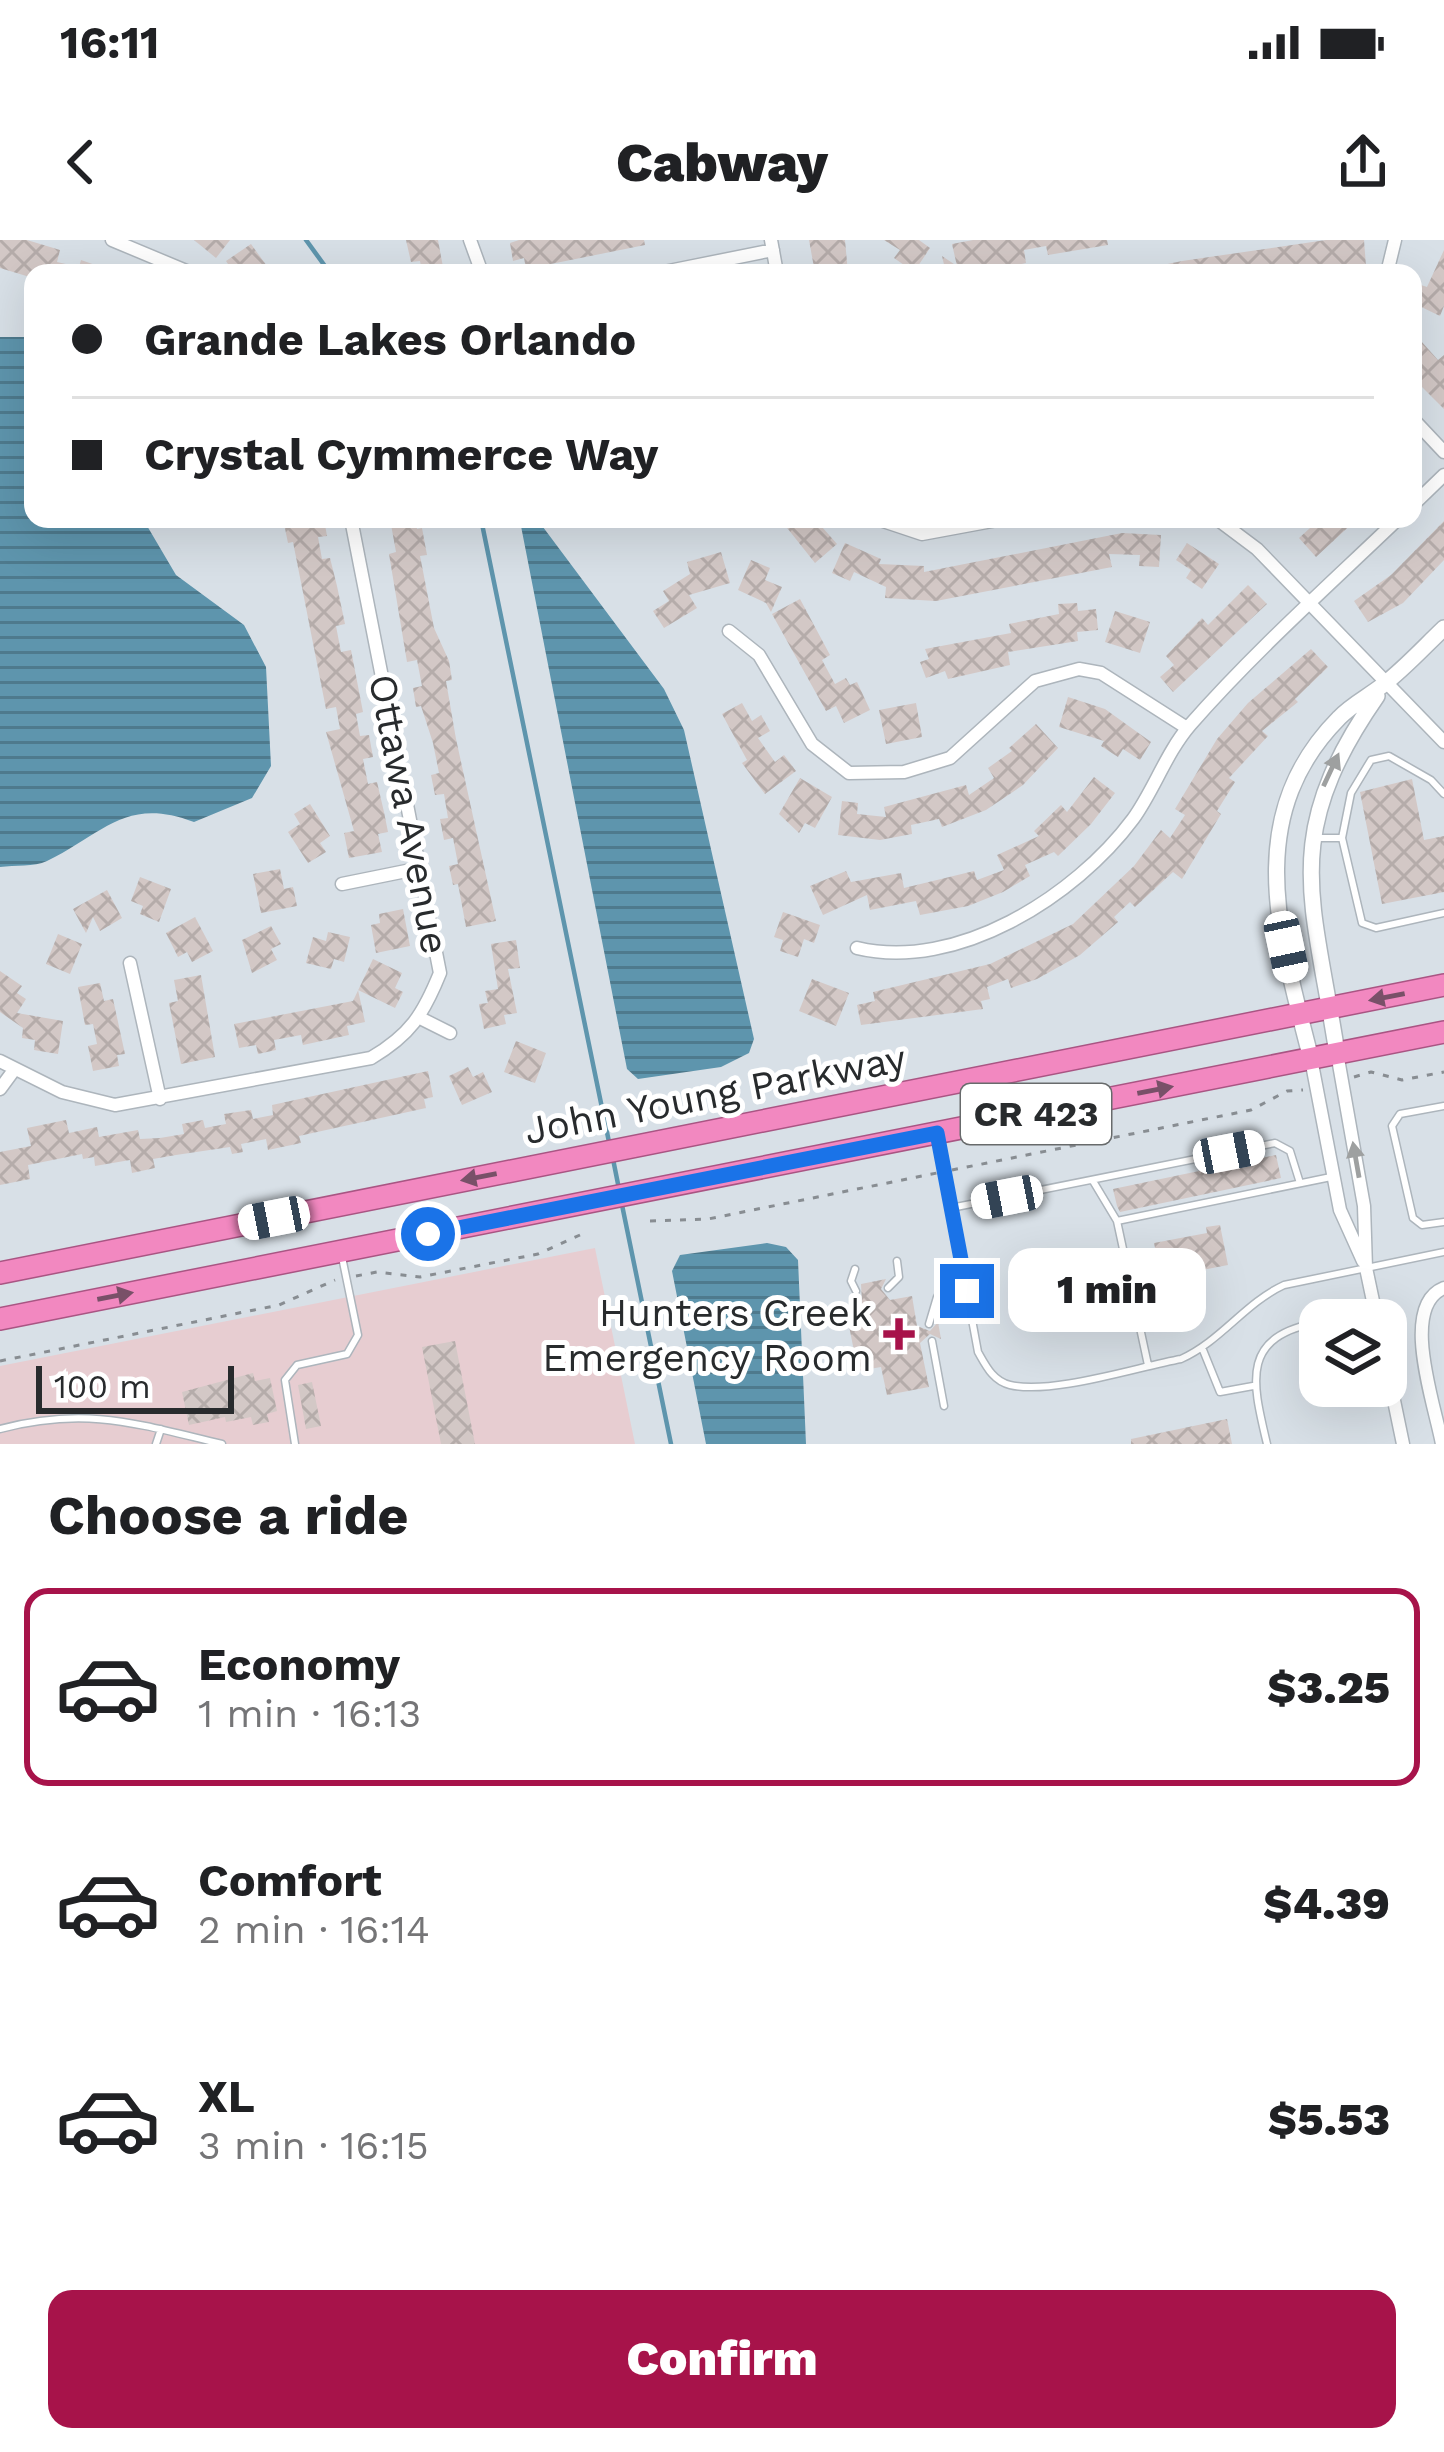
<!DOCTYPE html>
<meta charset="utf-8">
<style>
body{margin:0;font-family:"Work Sans",sans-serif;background:#f2f2f2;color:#202124;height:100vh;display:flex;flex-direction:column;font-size:45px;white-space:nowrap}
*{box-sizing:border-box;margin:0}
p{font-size:39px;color:#757577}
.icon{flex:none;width:66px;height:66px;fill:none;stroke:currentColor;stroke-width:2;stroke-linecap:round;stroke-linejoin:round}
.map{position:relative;height:1204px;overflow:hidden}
.sheet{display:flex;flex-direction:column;background:#fff;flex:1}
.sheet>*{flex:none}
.hud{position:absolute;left:24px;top:24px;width:1398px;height:264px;border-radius:24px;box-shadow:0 12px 48px #0002;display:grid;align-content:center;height:264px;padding:0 48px;background:#fff}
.controls{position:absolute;left:1299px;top:1059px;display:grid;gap:24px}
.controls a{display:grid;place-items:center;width:108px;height:108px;border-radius:24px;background:#fff;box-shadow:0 12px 48px #0002;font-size:60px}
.scale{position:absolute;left:36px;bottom:30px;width:198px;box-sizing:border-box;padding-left:12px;border:6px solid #282b2d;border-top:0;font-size:33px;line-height:42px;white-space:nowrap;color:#282b2d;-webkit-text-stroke:9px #fff;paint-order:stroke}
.end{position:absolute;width:54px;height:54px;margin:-27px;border:15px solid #1a73e8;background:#fff;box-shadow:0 0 0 6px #fff}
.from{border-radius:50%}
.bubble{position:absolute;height:84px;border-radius:24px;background:#fff;box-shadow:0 12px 48px #0002;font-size:39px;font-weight:800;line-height:84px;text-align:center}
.car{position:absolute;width:36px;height:72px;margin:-36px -18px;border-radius:15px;box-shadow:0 0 9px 3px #0007;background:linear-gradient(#fff 24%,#345 0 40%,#fff 0 76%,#345 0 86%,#fff 0)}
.hud b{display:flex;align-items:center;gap:42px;height:114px;font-size:45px}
.hud b+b{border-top:3px solid #e0e0e0}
.hud i{width:30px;height:30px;background:#202124}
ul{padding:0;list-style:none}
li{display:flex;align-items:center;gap:36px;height:198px;margin:0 24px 18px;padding:0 24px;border:6px solid transparent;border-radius:24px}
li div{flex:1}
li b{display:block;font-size:45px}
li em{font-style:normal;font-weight:800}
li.selected{border-color:#a7134a}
li>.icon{width:108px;height:108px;stroke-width:1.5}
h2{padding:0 48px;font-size:54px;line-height:144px}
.button{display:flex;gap:24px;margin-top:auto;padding:24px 48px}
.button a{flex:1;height:138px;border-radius:24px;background:#a7134a;color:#fff;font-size:48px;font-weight:800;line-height:138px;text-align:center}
.status{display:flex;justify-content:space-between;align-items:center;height:84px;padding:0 60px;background:#fff;direction:ltr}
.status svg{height:33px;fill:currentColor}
header{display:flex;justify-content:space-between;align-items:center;height:156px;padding:0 48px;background:#fff;font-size:54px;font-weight:800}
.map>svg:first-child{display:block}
</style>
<div class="status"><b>16:11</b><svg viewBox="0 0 49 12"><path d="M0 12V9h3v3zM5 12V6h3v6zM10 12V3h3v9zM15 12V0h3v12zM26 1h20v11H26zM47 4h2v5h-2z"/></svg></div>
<header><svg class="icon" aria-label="back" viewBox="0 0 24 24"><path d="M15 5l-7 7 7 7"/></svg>Cabway<svg class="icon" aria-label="share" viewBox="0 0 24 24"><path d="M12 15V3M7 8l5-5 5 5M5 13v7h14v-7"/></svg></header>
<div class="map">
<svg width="1444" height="1204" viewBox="0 0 1444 1204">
<defs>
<pattern id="water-rules" width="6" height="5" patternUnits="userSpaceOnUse" patternTransform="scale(3)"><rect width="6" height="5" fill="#5e95ad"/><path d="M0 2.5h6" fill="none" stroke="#4e7a8d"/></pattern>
<pattern id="building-cross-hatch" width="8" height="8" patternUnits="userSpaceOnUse" patternTransform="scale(3)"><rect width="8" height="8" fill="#d3c8c6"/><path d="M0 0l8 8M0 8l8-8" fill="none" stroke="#b5acaa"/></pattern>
</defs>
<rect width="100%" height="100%" fill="#d8e0e7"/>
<path fill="#e7cdd1" d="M595,1008L635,1204H0V1126Z"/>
<path fill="url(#water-rules)" d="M0,97H33V279H143L176,335L244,385L266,427L271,526L252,558L194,582C126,556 104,593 47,621C34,627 15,625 0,627Z
M537,279L664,449L684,490L754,799L749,813L721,827L638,839L627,829L520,281Z
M767,1003L786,1007L798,1020L806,1204H706L672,1031L680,1015Z"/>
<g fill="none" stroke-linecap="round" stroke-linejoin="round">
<path stroke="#5e95ad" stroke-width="4.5" d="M306,0L330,33
M481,279L609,902
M613,919L619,949
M621,960L671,1204"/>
</g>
<path fill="url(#building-cross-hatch)" d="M0,0H27L60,10L57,22L79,27L81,20L118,33H33V38L0,28Z
M194,0H230L216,18Z
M406,0H438L443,27L422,31L420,21L411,22Z
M519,0H644L645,5L526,29L524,18L513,21L510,3Z
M809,0H845L848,33H815Z
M884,0H919L930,8L914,32L894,18L900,10Z
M973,0H1107L1108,5L1048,15L1046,6L1024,10L1026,23L982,33H946L942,16L957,26L952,4Z
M1326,0H1364L1366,26L1322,33H1148V28L1182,21Z
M251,4L272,33H234L226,21Z
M1444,10V66L1440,76L1413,63V55L1418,44L1427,47Z
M1413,92L1438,120L1444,115V169L1413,138Z
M283,279H324L327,296L318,297L322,319L330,318L337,346L345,384L336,386L341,412L351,410L363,472L356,474L360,496L369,495L373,517L363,519L368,544L377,542L384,572L388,592L378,594L382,612L349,618L344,593L354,591L326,492L340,489L336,467L326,469L293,302L288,303Z
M390,279H415L417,289L422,288L427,315L420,316L422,326L434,388L449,421L452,440L446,441L456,499L496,681L466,687L458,644L453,645L449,626L458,624L453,598L444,600L440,579L448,578L444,554L435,555L431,535L439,533L433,503L421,466L416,467L413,448L422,446L417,420L407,422L389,314L396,312Z
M780,279H815L837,304L815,323Z
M1320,279H1357L1316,317L1299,298Z
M1444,281V320L1403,363L1368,382L1354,361L1391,335Z
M1122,293L1161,295L1159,327L1139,326L1140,315L1109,314L1112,327L936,361L885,358L886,347L854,332L850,341L832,333L845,303L881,319L879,324L924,326V332Z
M1187,303L1219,324L1202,349L1186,338L1191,330L1176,320Z
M721,312L730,343L689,355L697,368L664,388L653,371L669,361L663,351L690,334L687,322Z
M751,320L770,328L765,340L782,347L771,372L766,363L738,350Z
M1248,345L1267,364L1173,452L1160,437L1174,425L1166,416L1202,378L1208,385Z
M800,359L830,415L822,420L835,444L846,438L850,445L857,442L870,470L844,483L836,466L826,471L772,374Z
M1077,363L1078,371L1096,369L1098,390L1077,392L1078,401L1008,412L1010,425L948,439L945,431L926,438L920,422L929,419L925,409L1011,393L1009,384L1059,374L1058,364Z
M1115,371L1150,382L1140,413L1105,402Z
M1311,409L1328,427L1295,459L1298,462L1262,491L1268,496L1229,538L1235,542L1217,571L1221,574L1182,639L1173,632L1135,667L1130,662L1114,677L1118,682L1080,715L1037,739L1011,748L1008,739L987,747L990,759L981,761L983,769L861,785L857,765L875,761L873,752L990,724L1073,684L1134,626L1161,590L1170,598L1185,575L1175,569L1217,499L1248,463Z
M1068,457L1105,469L1151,502L1140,520L1123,509L1118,517L1101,506L1104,501L1059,487Z
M742,463L752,481L761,475L770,491L758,498L775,522L784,515L796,531L765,554L742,523L747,520L722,474Z
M916,463L922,497L886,504L879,470Z
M1036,484L1058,508L1023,545L986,570L942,587L939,579L911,585L912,594L880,600L838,595L842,561L858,563L857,574L886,577L884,567L966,545L969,555L994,538L988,528L1012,511L1009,508Z
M1094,537L1115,553L1091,584L1058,616L1054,612L1025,625L1030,636L1003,652L968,666L920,675L916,661L870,670L867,655L823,675L810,646L846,631L851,642L901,633L904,648L974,631L977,640L1004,630L997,615L1039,596L1034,591L1061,565L1067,572Z
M800,538L832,557L815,588L805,583L799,593L779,574Z
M1412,539L1424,600L1444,596V652L1382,664L1360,552Z
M310,564L330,596L320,603L326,612L308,623L288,592L300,584L294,574Z
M280,629L284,649L293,647L297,666L261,673L253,634Z
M140,637L171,649L159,682L140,674L143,666L131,661Z
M107,650L122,678L100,691L93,677L86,693L73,669Z
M403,669L410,706L376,713L371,685L380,683L379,674Z
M783,672L820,685L814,703L804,699L798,717L780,711L783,700L774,697Z
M195,677L213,711L192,722L187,712L178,717L166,693Z
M271,686L281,704L271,709L277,720L252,733L242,700Z
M328,692L350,697L344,722L334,719L331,729L306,723L313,697L326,701Z
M58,694L82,704L70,734L46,724Z
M516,700L520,728L508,729L517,773L504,775L506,784L484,789L479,764L488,763L485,751L498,749L491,704Z
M373,719L402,733L395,748L403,752L395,768L358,750L365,782L347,786L349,795L303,805L301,795L274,800L276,810L258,814L256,805L239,808L234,784L353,761Z
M0,731L22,746L17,753L26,759L17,773L63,781L58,814L34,810L35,800L22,798L23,788L0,772Z
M201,735L215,817L181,824L169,763L178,761L174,740Z
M812,739L849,753L836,786L799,771Z
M100,743L104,761L113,759L125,814L117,815L119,826L93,831L88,806L97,804L93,784L85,785L78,747Z
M516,801L546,813L535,843L504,832Z
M468,827L473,837L483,832L492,852L462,865L449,836Z
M428,831L433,857L424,859L426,868L299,896L301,903L268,910L266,899L241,904L243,912L232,914L230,907L176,915L153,919L155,928L132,933L130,920L95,926L94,917L83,919L82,914L28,925L30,939L0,945V912L31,906L27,888L66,880L69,893L97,887L99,897L138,890L140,899L160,898L184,894L182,884L203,880L205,888L226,884L224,874L251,870L253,879L273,875L272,865Z
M1276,915L1281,938L1120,972L1117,966L1113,949Z
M1220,985L1228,1025L1161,1038L1154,1003L1207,993L1206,987Z
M886,1039L881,1049L890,1060L912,1056L917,1086L930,1091L938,1082L941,1099L930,1094L920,1103L929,1147L887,1155L881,1127L858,1131L849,1086L863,1083L861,1044Z
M455,1101L475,1204H441L422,1107Z
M253,1133L255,1141L270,1138L277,1171L267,1174L269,1182L253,1185L251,1177L226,1182L225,1177L189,1185L182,1152Z
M312,1142L321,1186L306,1189L298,1145Z
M1227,1179L1232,1204H1131V1199Z"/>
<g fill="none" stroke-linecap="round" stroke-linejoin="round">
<defs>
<path id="service" d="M1319,598H1342L1351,553L1371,520L1389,516L1431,540L1444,554
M1342,598L1362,683L1376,688L1444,673
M1444,866L1400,874L1392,886L1413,978L1422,985L1444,982
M939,901L978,1112C986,1126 993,1141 1010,1145C1052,1155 1137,1127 1181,1119C1221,1101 1245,1063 1284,1045L1444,1012
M1093,941L1117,981L1148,1125
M951,968L1275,903L1290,911L1300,943
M1117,981L1331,937
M855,1029L851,1041L856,1051
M888,1048L899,1037L897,1021
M929,1084L937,1057L967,1051
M932,1101L944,1166
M1203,1110L1220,1152L1253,1146
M0,1189C87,1166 137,1184 222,1204
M156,1204L161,1189
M295,1204L285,1140L297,1125L347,1114L358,1095L342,1017
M1267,1204C1252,1141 1240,1096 1320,1082"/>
<path id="minor" d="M112,0L191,33
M470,0L482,33
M771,0L777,33
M659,33L773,10
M1387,33L1395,0
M1413,179L1444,212
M1413,265L1444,235
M877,279L922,294L1003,279
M1217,279L1257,309L1444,502
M729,391L759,415L812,504L849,533L904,532L950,518L1035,441L1079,429L1101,433L1187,488
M342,644L421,628
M857,708C956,732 1075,657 1133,579C1154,550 1166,513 1190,485C1254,412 1328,346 1398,279
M130,723L160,859
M422,779L450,793
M1337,813L1364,966L1366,1028L1377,1080
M1311,819L1340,970L1363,1021
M0,821L62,852L115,865L371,818C410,795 423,775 440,733L351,279
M0,849L14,830
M1386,1122L1403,1204
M1442,1204C1435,1165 1399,1066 1444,1048"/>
<path id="tertiary" d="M1337,813C1313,657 1279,597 1377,456
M1311,819C1281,699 1240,578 1339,478C1351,465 1369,456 1383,445C1405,428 1424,407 1444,388"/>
<path id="trunk" d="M0,1033L1444,745
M0,1079L1444,792"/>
</defs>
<use href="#service" stroke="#adb5bc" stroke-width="9"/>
<use href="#minor" stroke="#adb5bc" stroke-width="15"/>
<use href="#tertiary" stroke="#adb5bc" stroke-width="18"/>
<use href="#trunk" stroke="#a95583" stroke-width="24"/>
<path stroke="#888d92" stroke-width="3" stroke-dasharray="6 9" stroke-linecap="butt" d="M1354,837L1371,832L1402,840L1444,832
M952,930L1251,870L1287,851L1303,850
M650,981L708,979L937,933
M356,1036L377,1032L420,1037L538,1014L580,995
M0,1121L279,1065L335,1040"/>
<use href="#service" stroke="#fff" stroke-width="6"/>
<use href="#minor" stroke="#fff" stroke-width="12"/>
<use href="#tertiary" stroke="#fff" stroke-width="15"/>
<use href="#trunk" stroke="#f288c0" stroke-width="21"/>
</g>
<defs><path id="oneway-solid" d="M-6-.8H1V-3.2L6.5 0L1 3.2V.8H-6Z" transform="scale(3)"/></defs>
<g fill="#9ea0a0">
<use href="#oneway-solid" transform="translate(1331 530) rotate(-65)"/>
<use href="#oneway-solid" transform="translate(1356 920) rotate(-100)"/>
</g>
<g fill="#795068">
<use href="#oneway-solid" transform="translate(1387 757) rotate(169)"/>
<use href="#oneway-solid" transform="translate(1155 850) rotate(-11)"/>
<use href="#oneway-solid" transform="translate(479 937) rotate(169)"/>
<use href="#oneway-solid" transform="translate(115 1056) rotate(-11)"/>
</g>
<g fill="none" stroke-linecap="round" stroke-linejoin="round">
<path stroke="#1a73e8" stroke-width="15" d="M428,994L937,893L967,1051"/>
</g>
<path fill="#a7134a" stroke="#fff" stroke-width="4.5" d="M893 1076h12v12h12v12h-12v12h-12v-12h-12v-12h12z"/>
<g text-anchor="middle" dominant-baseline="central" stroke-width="10" stroke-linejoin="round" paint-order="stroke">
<rect fill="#fff" stroke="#686b6c" stroke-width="3" x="961" y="844" width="150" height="60" rx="9"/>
<g font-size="36" font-weight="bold" fill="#282b2d">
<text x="1036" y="874">CR 423</text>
</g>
<g font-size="39" fill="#282b2d" stroke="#fff">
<text transform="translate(409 574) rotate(79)">Ottawa Avenue</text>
<text transform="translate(715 854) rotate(-11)">John Young Parkway</text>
</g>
<g font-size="39" fill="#282b2d" stroke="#fff" text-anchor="end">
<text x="872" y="1072">Hunters Creek<tspan x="872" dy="45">Emergency Room</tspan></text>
</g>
</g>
</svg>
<div class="controls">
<a><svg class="icon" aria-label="layers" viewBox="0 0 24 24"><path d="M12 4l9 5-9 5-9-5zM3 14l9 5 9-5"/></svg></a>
</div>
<div class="scale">100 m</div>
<i class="end from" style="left:428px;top:994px"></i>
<i class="end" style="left:967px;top:1051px"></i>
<div class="bubble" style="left:1008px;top:1008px;width:198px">1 min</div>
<i class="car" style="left:1286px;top:707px;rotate:168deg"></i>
<i class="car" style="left:1229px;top:912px;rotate:79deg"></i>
<i class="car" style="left:1007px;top:957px;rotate:259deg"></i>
<i class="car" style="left:274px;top:978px;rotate:259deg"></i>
<div class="hud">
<b><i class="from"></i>Grande Lakes Orlando</b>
<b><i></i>Crystal Cymmerce Way</b>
</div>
</div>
<section class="sheet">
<h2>Choose a ride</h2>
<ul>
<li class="selected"><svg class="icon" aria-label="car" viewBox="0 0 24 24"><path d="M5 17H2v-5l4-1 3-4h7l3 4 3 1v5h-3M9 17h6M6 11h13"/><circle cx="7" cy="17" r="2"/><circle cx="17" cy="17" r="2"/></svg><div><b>Economy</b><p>1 min · 16:13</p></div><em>$3.25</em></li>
<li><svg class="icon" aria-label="car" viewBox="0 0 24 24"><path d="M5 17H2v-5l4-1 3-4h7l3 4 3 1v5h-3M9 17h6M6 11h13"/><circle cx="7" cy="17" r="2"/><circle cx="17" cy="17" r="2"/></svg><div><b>Comfort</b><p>2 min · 16:14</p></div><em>$4.39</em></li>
<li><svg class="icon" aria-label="car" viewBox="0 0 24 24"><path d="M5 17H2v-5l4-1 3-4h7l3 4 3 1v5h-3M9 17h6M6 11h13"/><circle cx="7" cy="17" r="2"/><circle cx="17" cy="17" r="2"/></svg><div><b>XL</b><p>3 min · 16:15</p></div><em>$5.53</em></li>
</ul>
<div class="button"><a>Confirm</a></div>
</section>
